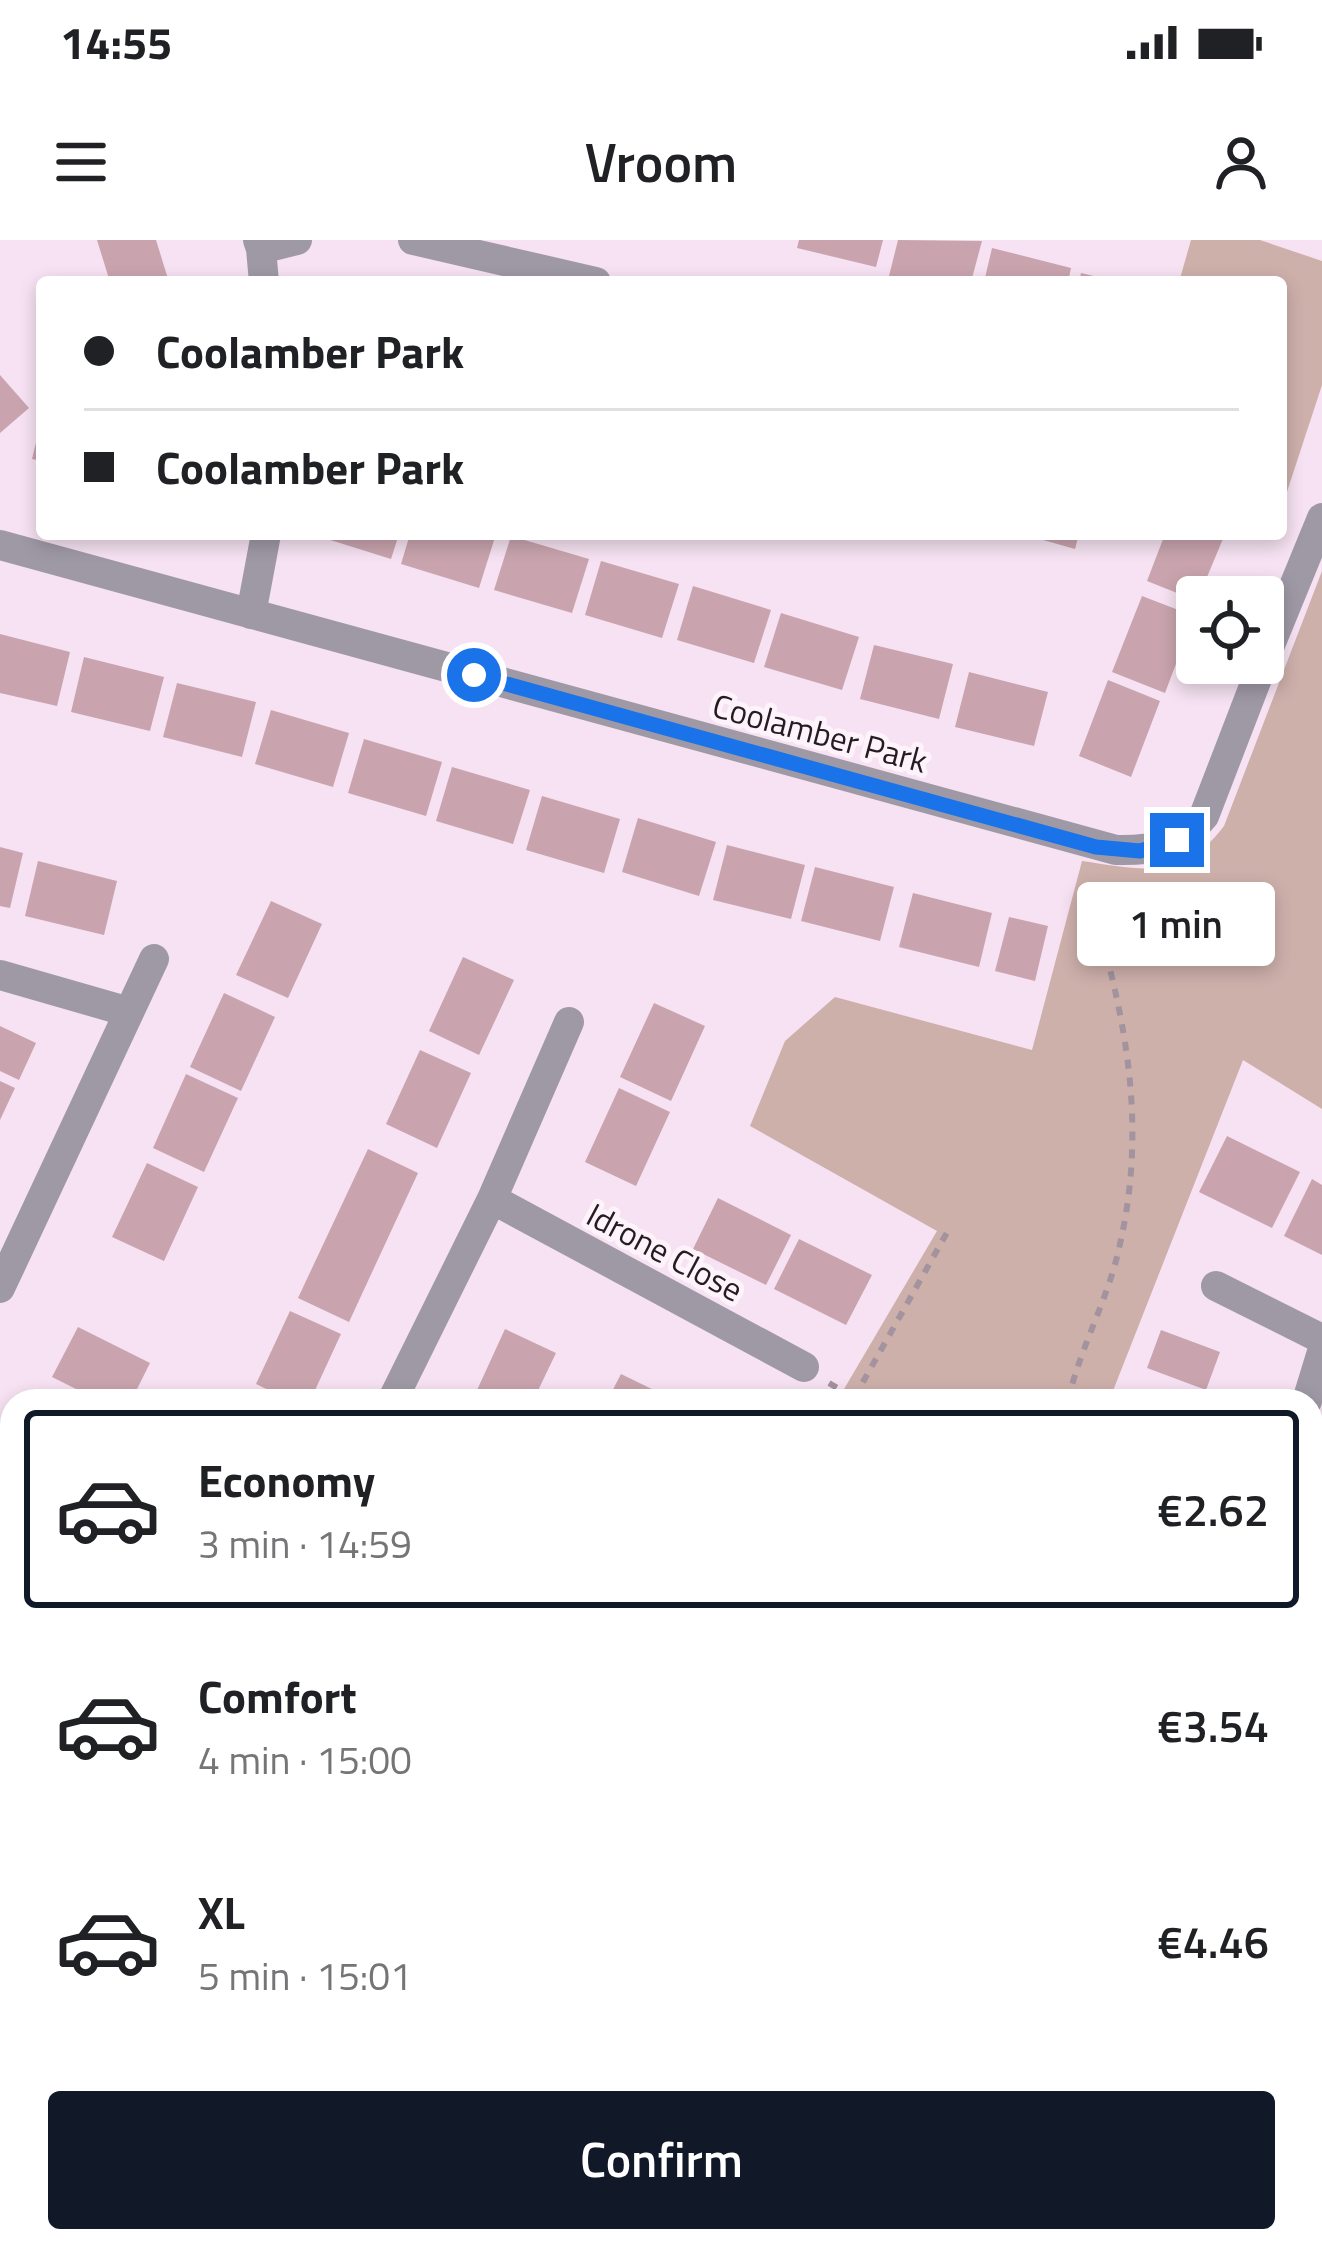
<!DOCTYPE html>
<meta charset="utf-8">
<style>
body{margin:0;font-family:"Titillium Web",sans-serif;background:#f2f2f2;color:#202124;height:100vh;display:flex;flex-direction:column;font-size:45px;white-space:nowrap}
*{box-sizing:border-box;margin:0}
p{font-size:39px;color:#757577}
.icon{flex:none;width:66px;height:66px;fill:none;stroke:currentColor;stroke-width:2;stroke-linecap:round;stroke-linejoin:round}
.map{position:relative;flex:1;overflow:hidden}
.side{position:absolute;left:0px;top:1149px;width:1323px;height:864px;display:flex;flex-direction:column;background:#fff;border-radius:36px 36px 0 0;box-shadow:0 6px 18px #0003}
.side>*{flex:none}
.hud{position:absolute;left:36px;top:36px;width:1251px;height:264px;border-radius:12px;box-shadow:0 6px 18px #0003;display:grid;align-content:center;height:264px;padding:0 48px;background:#fff}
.fabs{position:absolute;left:1176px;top:336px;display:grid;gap:24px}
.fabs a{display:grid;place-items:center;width:108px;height:108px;border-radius:12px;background:#fff;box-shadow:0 6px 18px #0003;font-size:60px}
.end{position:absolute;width:54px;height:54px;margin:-27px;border:15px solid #1a73e8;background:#fff;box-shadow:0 0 0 6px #fff}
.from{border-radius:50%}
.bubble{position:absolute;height:84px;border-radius:12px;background:#fff;box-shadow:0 6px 18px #0003;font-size:39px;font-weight:600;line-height:84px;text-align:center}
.hud b{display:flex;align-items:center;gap:42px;height:114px;font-size:45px}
.hud b+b{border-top:3px solid #e0e0e0}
.hud i{width:30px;height:30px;background:#202124}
ul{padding:21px 0 0;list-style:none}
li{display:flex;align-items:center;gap:36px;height:198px;margin:0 24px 18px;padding:0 24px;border:6px solid transparent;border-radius:12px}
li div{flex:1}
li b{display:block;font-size:45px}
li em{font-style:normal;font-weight:600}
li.current{border-color:#111827}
li>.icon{width:108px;height:108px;stroke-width:1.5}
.action{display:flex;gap:24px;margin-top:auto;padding:24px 48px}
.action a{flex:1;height:138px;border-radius:12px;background:#111827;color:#fff;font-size:48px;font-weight:600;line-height:138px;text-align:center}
.status{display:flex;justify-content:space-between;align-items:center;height:84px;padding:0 60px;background:#fff;direction:ltr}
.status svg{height:33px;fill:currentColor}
header{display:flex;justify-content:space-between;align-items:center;height:156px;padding:0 48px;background:#fff;font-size:54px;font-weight:600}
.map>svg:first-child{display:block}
</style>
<div class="status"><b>14:55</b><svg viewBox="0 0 49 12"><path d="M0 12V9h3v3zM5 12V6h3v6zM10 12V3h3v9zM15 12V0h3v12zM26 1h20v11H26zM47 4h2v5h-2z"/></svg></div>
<header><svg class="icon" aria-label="menu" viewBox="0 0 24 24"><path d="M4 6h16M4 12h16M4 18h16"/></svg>Vroom<svg class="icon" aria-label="person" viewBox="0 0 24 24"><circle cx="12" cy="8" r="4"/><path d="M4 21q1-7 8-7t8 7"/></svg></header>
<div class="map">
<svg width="1322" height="2013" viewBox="0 0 1322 2013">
<rect width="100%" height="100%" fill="#f6e2f2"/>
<path fill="#ceb0ab" d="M1191,0H1260L1322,21V145L1281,270V42H1179Z
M1322,331V869L1243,820L1109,1161H837L937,991L750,886L785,801L835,757L1032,810L1082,621C1144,630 1182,641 1224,586Z
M0,1240L12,1245V1323L0,1338Z
M1311,1495L1322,1503V1663L1311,1654Z
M335,2001H626L642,2013H326Z"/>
<path fill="#c9a4ae" d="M97,0H156L169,42H110Z
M799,0H883L876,27L797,8Z
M898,0L982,1L971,42H914L889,36Z
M992,8L1071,28L1068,42H984Z
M1081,33L1111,40V42H1079Z
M0,135L29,168L0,193Z
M40,186H42V221L32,219Z
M311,294H399L391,319Z
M410,294H496L479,348L401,324Z
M1022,294H1079L1075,309Z
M1165,294H1225L1197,361L1147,341Z
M511,296L589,319L572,373L494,350Z
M601,321L679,344L662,398L585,375Z
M693,346L771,370L754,423L677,400Z
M1142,356L1194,376L1165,453L1112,432Z
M781,373L859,397L842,450L764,427Z
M0,394L70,412L57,466L0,453Z
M874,405L953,424L939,479L860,459Z
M84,417L164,437L150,491L71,472Z
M969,432L1048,452L1034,506L955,487Z
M1108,440L1160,461L1131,537L1079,516Z
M177,443L256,462L242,517L163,497Z
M271,470L349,493L333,547L255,524Z
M364,499L442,522L426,576L348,553Z
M452,527L530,550L513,604L436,581Z
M542,556L620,579L604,633L526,610Z
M638,578L716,602L699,656L622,632Z
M727,605L805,625L791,679L713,660Z
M0,607L23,613L10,668L0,666Z
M38,621L117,641L104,695L25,676Z
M815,627L894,647L880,701L801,681Z
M913,653L992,673L979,727L899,707Z
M271,661L322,684L288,758L236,735Z
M1009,677L1048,686L1035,741L995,731Z
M463,717L514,740L479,815L429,791Z
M224,753L275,777L241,851L190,827Z
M654,763L705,786L671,861L620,837Z
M0,786L36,803L19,840L0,831Z
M420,810L471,833L437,908L386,884Z
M186,834L238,858L204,932L153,908Z
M0,841L15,848L0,880Z
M619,848L670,872L636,946L585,922Z
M1227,896L1300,932L1272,988L1199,952Z
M368,909L418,933L349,1082L298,1058Z
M147,923L198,947L164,1021L112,997Z
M1312,939L1322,945V1015L1284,996Z
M718,958L791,995L766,1045L693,1009Z
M799,999L872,1035L846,1085L774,1049Z
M290,1071L341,1094L310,1161H291L256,1144Z
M78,1087L150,1123L131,1161H100L52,1137Z
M505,1089L556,1113L533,1161H472Z
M1161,1090L1220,1112L1206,1150L1147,1128Z
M621,1134L658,1152L676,1161H607Z
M12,1479V1576L0,1592V1495Z
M1322,1732V1915L1311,1930V1747Z
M12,1826V1896L0,1888V1843Z
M140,2001H209L201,2013H132Z
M1201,2001H1257L1248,2013H1217Z"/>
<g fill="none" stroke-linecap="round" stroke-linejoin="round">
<path stroke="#a2939f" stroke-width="6" stroke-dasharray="9 9" stroke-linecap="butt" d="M829,1143L854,1158
M854,1158L949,989
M1068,1161C1080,1107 1109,1058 1120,1004C1149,877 1123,763 1085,642
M1105,2001L1121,2013
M1148,2013L1157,2001"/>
<path stroke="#9f99a6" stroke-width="18" d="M1311,1630L1322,1638
M1311,1949L1322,1934
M1056,2001L1072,2013
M797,2013L806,2001
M1263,2013L1272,2001"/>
<path stroke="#9f99a6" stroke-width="30" d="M258,0L261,9L297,0
M413,0L596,42
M261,9L264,42
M0,305L1116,610C1153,611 1180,605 1204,576L1263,423
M251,374L266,294
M1263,422L1322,278
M0,735L129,772
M492,959L569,782
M1216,1046L1322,1099
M0,1048L154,719
M392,1161L492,959L804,1127
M1307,1161L1322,1112
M0,1218L12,1224
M0,1381L12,1364
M0,1979L12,1985
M671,2001L687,2013
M23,2013L31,2001"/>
</g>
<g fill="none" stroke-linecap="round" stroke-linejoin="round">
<path stroke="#1a73e8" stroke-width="15" d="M474,435L1096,607L1140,611L1177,600"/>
</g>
<g text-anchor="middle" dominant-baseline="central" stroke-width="10" stroke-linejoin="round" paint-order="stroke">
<g font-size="33" fill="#241c22" stroke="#fef2fb">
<text transform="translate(820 493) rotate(15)">Coolamber Park</text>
<text transform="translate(665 1012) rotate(28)">Idrone Close</text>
</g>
</g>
</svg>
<div class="fabs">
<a><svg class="icon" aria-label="locate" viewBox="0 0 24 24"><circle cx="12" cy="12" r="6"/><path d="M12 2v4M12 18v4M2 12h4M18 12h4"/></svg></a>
</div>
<i class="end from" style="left:474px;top:435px"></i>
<i class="end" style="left:1177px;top:600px"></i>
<div class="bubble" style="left:1077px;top:642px;width:198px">1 min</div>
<div class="hud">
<b><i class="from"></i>Coolamber Park</b>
<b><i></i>Coolamber Park</b>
</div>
<section class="side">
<ul>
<li class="current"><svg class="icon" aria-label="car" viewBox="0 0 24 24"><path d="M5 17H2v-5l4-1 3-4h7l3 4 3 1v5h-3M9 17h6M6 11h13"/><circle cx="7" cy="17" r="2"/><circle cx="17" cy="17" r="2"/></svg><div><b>Economy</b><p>3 min · 14:59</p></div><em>€2.62</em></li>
<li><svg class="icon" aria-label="car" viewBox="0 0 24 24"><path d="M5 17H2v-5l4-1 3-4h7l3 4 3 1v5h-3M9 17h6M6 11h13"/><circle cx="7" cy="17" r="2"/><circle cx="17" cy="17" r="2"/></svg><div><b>Comfort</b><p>4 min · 15:00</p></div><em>€3.54</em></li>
<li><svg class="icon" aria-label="car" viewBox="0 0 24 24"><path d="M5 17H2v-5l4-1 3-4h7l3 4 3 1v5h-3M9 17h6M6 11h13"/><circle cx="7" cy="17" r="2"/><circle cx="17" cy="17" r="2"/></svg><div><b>XL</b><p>5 min · 15:01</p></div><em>€4.46</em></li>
</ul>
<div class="action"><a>Confirm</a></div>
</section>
</div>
